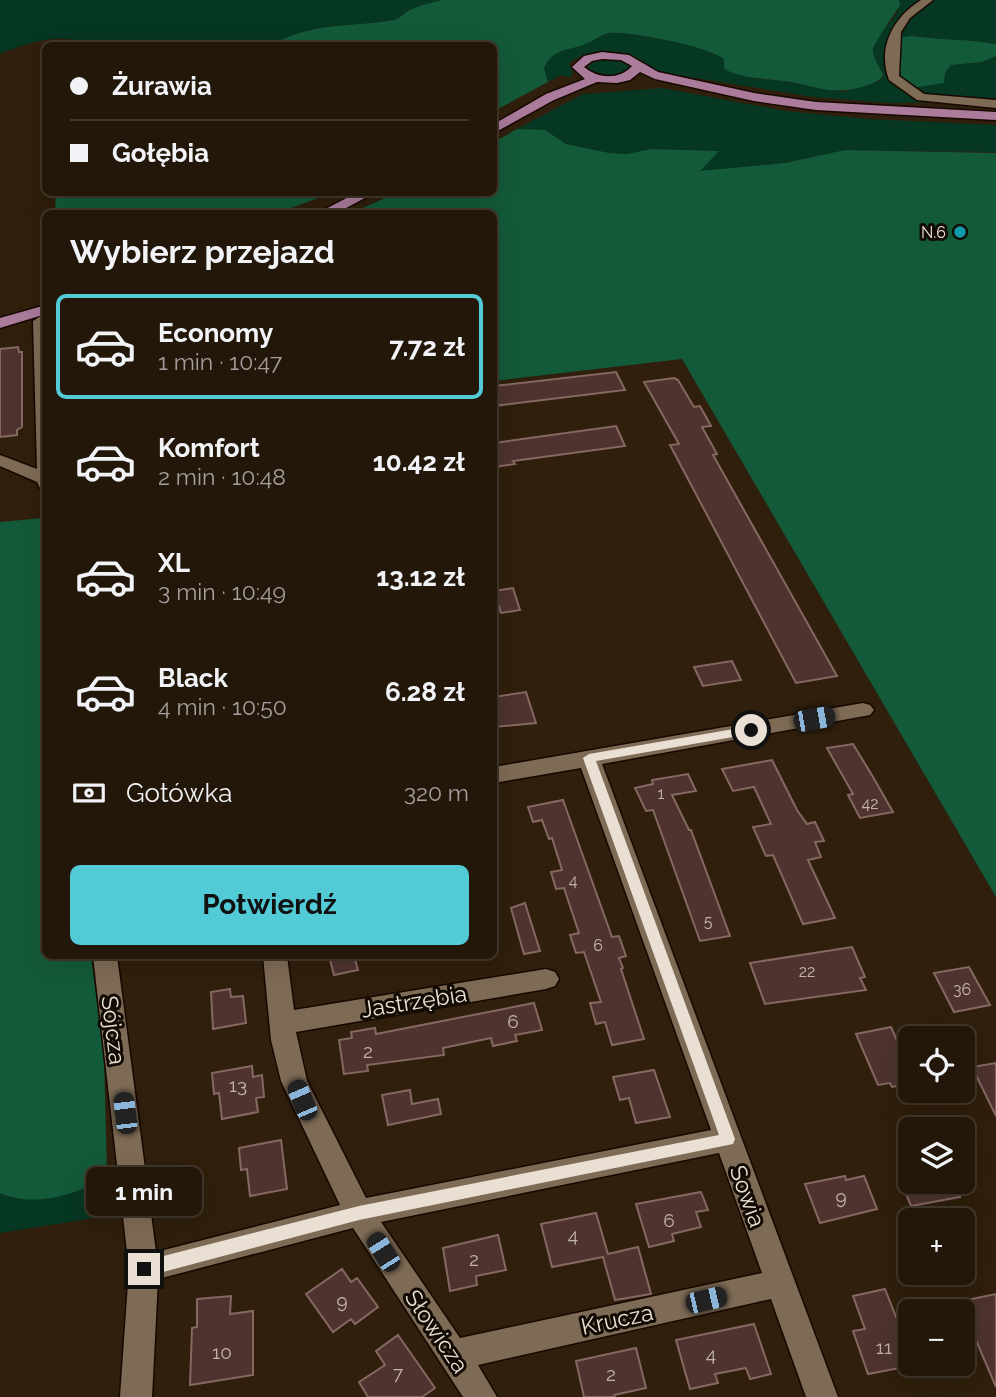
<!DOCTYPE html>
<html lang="pl">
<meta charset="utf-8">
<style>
body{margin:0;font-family:Raleway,sans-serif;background:#2b2012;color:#f1f3f6;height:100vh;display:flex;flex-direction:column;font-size:26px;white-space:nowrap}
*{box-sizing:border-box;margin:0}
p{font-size:23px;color:#a39f9c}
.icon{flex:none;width:38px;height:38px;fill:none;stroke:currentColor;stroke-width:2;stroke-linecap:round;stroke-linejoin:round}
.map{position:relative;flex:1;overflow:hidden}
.drawer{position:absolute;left:42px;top:210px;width:455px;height:749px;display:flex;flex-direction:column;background:#231709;border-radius:10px;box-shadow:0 7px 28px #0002,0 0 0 2px #40362a}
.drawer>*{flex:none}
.hud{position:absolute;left:42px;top:42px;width:455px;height:154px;border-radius:10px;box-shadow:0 7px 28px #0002,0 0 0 2px #40362a;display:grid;align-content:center;height:154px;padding:0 28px;background:#231709}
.tools{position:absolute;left:898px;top:1026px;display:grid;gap:14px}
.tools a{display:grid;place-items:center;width:77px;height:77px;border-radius:10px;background:#231709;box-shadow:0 7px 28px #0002,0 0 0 2px #40362a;font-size:35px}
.end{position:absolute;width:32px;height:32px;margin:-16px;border:9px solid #eadfd3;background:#111;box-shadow:0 0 0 4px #111}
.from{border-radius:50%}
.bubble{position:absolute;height:49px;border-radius:10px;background:#231709;box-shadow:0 7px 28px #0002,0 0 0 2px #40362a;font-size:23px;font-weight:700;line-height:49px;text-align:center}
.car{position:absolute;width:21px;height:42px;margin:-21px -10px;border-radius:9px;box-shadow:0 0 5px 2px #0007;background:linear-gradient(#222 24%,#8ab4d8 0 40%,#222 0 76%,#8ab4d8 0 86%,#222 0)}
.hud b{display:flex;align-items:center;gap:24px;height:66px;font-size:26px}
.hud b+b{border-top:2px solid #40362a}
.hud i{width:18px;height:18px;background:#f1f3f6}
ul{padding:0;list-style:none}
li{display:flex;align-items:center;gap:21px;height:105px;margin:0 14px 10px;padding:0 14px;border:4px solid transparent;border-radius:10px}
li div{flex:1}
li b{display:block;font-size:26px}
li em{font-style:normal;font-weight:700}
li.current{border-color:#52cbd7}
li>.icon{width:63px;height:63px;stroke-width:1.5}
h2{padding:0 28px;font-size:32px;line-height:84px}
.pay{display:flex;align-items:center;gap:18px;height:77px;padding:0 28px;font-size:26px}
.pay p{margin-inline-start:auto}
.action{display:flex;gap:14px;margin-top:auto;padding:14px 28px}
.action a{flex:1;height:80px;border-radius:10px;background:#52cbd7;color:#111;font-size:28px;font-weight:700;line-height:80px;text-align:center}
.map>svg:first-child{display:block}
</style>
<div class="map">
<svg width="996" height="1397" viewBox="0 0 996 1397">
<rect width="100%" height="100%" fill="#2f1f0c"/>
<path fill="#063722" d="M0,0H443C433,2 421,5 412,9C405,12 401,18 394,20C355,27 307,22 274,45L97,46C60,32 35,40 0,54Z
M899,0H996V44C968,39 940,40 912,36L944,83L945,73L951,65L982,62L996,56V102L890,103L813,97L653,71C647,67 642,61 635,57C617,49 584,49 569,64L573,72L570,78L562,75L548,82L544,68C553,49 565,51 583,45C592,42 600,35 608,33C627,30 711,47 725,59L723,63L751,78L783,81L843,92L879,81L883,75C880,68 872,57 873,49C874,34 902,18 899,0Z
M614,59L628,64L629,69C617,78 599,78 587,69L591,61Z
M662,88L786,111L868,119L996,125V152L845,150L785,163L698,172L718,151L652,149L627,154L609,153L566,144L545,130L517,129L583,94Z
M107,1176V1216L0,1233V1193C34,1207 78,1195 107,1176Z"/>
<path fill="#135a3a" d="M443,0H899L900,5C896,12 873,45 873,49C872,57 880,67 883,75C879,82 873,83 865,86C832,97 815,85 784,81C762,78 744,79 724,69V59C711,47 627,30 608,33C600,35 592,42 583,45C565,51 553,49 544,68L548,82L494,111V46L274,45C307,22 355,27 394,20C401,18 405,12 412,9C421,5 433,2 443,0Z
M912,36C940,40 968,39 996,44V56L982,62L951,65L945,73L944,83L917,87L899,77V44L902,37Z
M517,129L545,130L566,144L609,153L627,154L651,149L719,151L700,171L785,163L845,150L996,153V897L682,359L494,381V214L352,213L396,193L494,192V142Z
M56,193V192L332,193L277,213H66L55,211Z
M43,518L46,550V956H91L104,1055L107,1176C78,1195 34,1208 0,1193V522Z"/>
<path fill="#4e332f" stroke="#866863" stroke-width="2" d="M18,347L19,352H22V427L17,430V435L0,437V349Z
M616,372L625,390L494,406V386Z
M674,378L678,380L694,407L700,406L711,426L702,427L717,454L713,455L837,676L796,683L670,445L679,444L644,382Z
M616,426L625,446L513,461L515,464L494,467V443Z
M513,588L520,610L501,613L494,591Z
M732,661L741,680L703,686L694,667Z
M526,692L536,723L494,727V697Z
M853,744L873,777L893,812L860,818L848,795L853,794L827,748Z
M772,760L797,810L807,824L815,822L824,841L815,842L821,857L808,860L835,918L803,924L773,855L766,856L753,827L771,824L754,787L733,791L722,769Z
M688,774L696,791L672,795L689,830H691L730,936L700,941L653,810L646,811L635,788L653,784L652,780Z
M563,800L612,937L619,936L626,956L619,958L623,968L621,969L644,1039L612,1045L605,1022L596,1024L590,1003L601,1002L584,952L576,953L570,935L579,933L564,888L556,889L551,872L562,870L552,838L549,839L542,820L533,822L528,807Z
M525,903L540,951L524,954L511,908Z
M852,947L865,977L860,978L866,990L765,1004L750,963Z
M329,956H354L358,970L334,975Z
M969,967L990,1005L954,1012L934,973Z
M230,989L231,997L243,996L246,1023L213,1029L211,992Z
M534,1003L542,1030L515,1035L517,1041L493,1046L491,1038L443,1048L444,1055L367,1065L368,1071L344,1074L339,1040L352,1038L351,1032L375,1028L376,1034Z
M891,1027L910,1070V1084L892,1087L890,1083L878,1085L856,1034Z
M996,1063V1116L972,1067Z
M252,1066L253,1077L262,1075L264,1097L256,1098L258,1112L222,1119L219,1093L214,1094L212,1073Z
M654,1070L670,1117L636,1123L629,1098L620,1100L613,1077Z
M410,1090L412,1104L438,1099L441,1114L388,1125L382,1095Z
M281,1140L287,1189L250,1196L247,1169L241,1170L239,1148Z
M845,1176L846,1180L864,1176L877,1209L820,1223L805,1184Z
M901,1181H953L960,1197L911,1206Z
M701,1192L708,1210L696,1212L701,1227L672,1234L674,1241L649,1247L636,1204Z
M596,1213L608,1254L638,1247L651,1294L615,1300L603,1257L552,1267L541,1224Z
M498,1235L506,1270L476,1276L477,1285L450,1291L443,1248Z
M342,1269L351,1282L357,1278L378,1307L355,1324L351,1319L333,1332L306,1294Z
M885,1289L898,1322L910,1320V1366L868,1374L853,1331L865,1329L853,1296Z
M996,1294V1387L969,1324L976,1322L967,1300Z
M231,1296L230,1314L253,1311V1375L190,1385L192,1328L197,1327V1299Z
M754,1324L771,1374L750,1379L746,1368L715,1374L718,1383L690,1389L676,1340Z
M398,1335L435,1388L422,1397H368L359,1382L385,1365L376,1351Z
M636,1348L646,1388L614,1395L615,1397H584L576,1361Z"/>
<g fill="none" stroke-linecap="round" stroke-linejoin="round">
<defs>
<path id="minor" d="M921,0H933L910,18L901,32L899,76L924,94L996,100V108L917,100L889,80C877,47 893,18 921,0Z
M41,316L46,317V489L40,488L37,482L0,466V455L37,469L33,321Z
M863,703L870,705L874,710L870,715L602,764L838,1397H806L771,1299L478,1365L497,1397H463L353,1228L158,1279L152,1397H120L129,1269L93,956H117L156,1252L340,1205L281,1081L271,1040L263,956H287L294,1010L546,969L555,972L559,979L555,986L546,989L296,1032L307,1081L366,1198L711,1130L581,768L494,783V767ZM719,1153L762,1273L460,1338L381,1222Z"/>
<path id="major" d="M602,52L629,55L658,72L754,93L816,102L996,112V120L816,110L754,101L655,79L640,72L630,80L617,83L597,82L554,100L494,133V124L546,94L585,79L572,67L584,56ZM602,59L621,60L632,66C620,80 598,79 584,67L592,61Z
M358,192H376L335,214H316Z
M46,305V314L0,328V318Z"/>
</defs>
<use href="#minor" stroke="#170800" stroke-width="3"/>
<use href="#major" stroke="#170800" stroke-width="3"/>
<use href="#minor" fill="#7e6b56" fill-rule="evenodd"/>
<use href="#major" fill="#aa7b9b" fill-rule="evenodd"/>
</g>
<path fill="#eadfd3" d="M751,726L756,727V733L596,761L735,1139L733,1144L359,1220L144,1277L138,1275L136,1269L138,1264L144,1261L359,1206L719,1135L583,758L589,754Z"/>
<circle fill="#0f9aa8" stroke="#120b04" stroke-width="2.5" cx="960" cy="232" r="7"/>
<g text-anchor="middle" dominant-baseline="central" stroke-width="6" stroke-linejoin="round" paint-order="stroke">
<g font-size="16" fill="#eadfd3" stroke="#120b04" text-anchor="end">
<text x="946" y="232">N.6</text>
</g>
<g font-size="16" fill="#c3b4aa">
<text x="661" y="793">1</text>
<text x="870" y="803">42</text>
<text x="573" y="880">4</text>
<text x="708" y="921">5</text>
<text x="598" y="945">6</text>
<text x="807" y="971">22</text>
<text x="962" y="989">36</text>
</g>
<g font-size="19" fill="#c3b4aa">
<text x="513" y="1021">6</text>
<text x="368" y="1051">2</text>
<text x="238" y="1085">13</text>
<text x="841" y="1197">9</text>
<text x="669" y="1220">6</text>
<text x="573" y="1235">4</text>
<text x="474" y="1259">2</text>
<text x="342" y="1301">9</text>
<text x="884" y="1347">11</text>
<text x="222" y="1352">10</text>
<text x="711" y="1354">4</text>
<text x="398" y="1373">7</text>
<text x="611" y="1374">2</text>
</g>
<g font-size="23" fill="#eadfd3" stroke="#120b04">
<text transform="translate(414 1001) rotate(-9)">Jastrzębia</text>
<text transform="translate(114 1030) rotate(83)">Sójcza</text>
<text transform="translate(748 1196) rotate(70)">Sowia</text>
<text transform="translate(617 1319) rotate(-12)">Krucza</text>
<text transform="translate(437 1331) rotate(56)">Słowicza</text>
</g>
</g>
</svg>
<div class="tools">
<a><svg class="icon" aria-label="locate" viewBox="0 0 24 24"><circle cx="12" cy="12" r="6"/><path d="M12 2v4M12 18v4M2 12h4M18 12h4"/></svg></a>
<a><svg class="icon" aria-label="layers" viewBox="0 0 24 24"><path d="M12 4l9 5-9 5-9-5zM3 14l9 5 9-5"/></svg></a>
<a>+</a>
<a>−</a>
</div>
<i class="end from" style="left:751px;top:730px"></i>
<i class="end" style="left:144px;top:1269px"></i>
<div class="bubble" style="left:86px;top:1167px;width:116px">1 min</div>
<i class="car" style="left:814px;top:719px;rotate:80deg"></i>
<i class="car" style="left:302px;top:1100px;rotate:337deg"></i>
<i class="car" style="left:125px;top:1113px;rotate:353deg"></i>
<i class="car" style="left:383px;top:1252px;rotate:328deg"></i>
<i class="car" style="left:706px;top:1300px;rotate:77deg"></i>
<div class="hud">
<b><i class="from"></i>Żurawia</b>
<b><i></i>Gołębia</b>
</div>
<section class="drawer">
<h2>Wybierz przejazd</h2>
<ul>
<li class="current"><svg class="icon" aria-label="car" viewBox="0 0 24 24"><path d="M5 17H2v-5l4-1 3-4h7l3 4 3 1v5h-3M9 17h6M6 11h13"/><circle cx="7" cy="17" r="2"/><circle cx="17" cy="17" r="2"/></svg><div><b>Economy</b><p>1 min · 10:47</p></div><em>7.72 zł</em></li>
<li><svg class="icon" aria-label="car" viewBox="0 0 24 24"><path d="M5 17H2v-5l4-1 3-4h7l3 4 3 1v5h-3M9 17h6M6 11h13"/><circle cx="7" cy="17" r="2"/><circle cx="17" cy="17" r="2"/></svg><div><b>Komfort</b><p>2 min · 10:48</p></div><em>10.42 zł</em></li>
<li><svg class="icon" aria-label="car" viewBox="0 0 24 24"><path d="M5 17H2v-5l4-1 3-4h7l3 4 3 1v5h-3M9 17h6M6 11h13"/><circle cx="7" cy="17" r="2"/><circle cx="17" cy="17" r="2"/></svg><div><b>XL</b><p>3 min · 10:49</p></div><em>13.12 zł</em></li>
<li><svg class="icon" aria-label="car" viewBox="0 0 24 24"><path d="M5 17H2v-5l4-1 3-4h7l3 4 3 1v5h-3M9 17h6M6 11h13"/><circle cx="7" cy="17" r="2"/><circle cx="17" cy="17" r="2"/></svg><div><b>Black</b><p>4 min · 10:50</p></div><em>6.28 zł</em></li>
</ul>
<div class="pay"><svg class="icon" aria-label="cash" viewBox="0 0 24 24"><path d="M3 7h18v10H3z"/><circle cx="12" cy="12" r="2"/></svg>Gotówka<p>320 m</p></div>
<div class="action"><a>Potwierdź</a></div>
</section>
</div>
